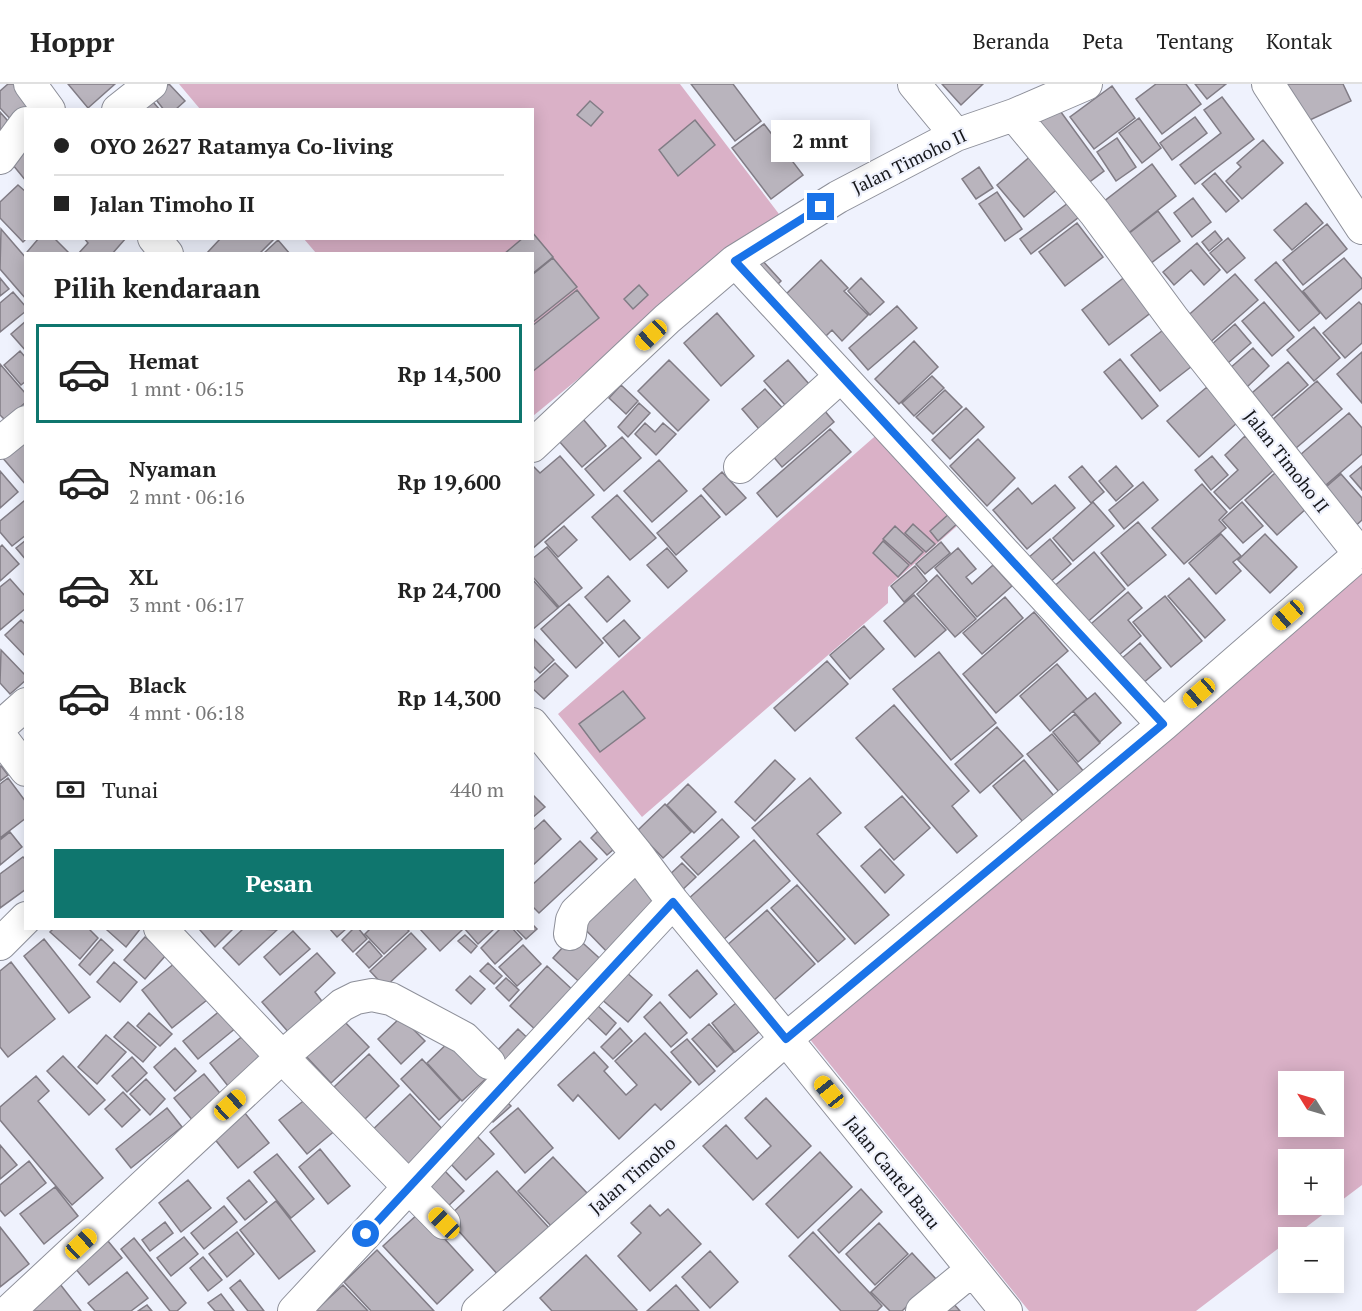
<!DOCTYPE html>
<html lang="id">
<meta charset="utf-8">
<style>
body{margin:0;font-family:"PT Serif",serif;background:#f6f6f6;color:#222;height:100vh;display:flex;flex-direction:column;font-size:22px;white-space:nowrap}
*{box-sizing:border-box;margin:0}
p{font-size:20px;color:#767676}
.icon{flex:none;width:33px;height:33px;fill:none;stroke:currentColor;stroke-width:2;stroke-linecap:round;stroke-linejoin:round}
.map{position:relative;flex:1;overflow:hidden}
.side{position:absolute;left:24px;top:168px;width:510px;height:678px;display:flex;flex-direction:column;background:#fff;border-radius:0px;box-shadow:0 3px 15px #0003}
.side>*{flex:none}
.guide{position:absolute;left:24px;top:24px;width:510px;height:132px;border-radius:0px;box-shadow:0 3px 15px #0003;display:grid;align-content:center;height:132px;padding:0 30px;background:#fff}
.needle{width:39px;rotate:307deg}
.controls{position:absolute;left:1278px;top:987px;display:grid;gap:12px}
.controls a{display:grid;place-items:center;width:66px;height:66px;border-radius:0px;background:#fff;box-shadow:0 3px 15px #0003;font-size:30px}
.end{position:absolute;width:27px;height:27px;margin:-14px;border:8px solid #1a73e8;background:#fff;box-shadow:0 0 0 3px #fff}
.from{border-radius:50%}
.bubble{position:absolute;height:42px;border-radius:0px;background:#fff;box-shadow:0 3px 15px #0003;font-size:20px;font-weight:800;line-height:42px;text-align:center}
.car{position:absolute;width:18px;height:36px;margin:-18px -9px;border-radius:8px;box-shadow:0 0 4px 2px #0007;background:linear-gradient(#f5c518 24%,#345 0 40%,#f5c518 0 76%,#345 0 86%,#f5c518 0)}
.guide b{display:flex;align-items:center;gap:21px;height:57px;font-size:22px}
.guide b+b{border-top:2px solid #e0e0e0}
.guide i{width:15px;height:15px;background:#222}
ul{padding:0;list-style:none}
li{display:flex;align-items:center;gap:18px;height:99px;margin:0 12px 9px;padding:0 18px;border:3px solid transparent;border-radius:0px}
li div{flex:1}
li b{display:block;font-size:22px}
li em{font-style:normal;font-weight:800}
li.active{border-color:#0f766e}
li>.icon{width:54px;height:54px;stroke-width:1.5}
h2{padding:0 30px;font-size:27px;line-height:72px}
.pay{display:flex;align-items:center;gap:15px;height:66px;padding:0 30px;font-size:22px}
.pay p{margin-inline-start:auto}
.button{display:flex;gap:12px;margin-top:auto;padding:12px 30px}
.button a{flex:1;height:69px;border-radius:0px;background:#0f766e;color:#fff;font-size:24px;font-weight:800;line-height:69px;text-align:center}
header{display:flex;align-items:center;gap:36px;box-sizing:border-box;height:84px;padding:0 30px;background:#fff;border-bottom:2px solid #e0e0e0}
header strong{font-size:28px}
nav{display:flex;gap:33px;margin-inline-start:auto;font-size:21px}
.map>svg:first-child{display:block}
</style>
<header>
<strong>Hoppr</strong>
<nav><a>Beranda</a><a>Peta</a><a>Tentang</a><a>Kontak</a></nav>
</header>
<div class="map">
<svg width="1362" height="1227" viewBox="0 0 1362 1227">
<rect width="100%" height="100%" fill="#eff2fd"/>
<path fill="#dab1c7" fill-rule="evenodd" d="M179,0H680L779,130L533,332L532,170L316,169L304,155L532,154V26L200,25Z
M881,347L965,435L888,503V519L642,733L558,630Z
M1362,486V1101L1293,1153L1288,1154V1157L1196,1227H1029L808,953ZM1288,998H1334V1042H1288ZM1288,1076H1334V1120H1288Z"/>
<path fill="#b9b4bd" stroke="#817c85" stroke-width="1.5" d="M8,0H15L33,26L16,41L0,24V7Z
M68,0H115L88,24Z
M169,0L185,17L175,26H164L154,13Z
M691,0H733L761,37L735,57Z
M942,0H983L961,21Z
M1156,0H1186L1201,20L1162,50L1136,15Z
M1195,0H1226L1207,15Z
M1279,0H1343L1351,17L1297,42Z
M1112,2L1135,34L1094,65L1070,33Z
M148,12L160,26H135Z
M1222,13L1254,55L1195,100L1180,81L1221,49L1204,26Z
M590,17L603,28L591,42L577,31Z
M1058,24L1104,87L1079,106L1032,44Z
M0,28L15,45L0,50Z
M1195,33L1207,49L1172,76L1160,59Z
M1139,34L1161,64L1142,79L1119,49Z
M695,36L715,61L678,92L659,66Z
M764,40L803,91L771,115L732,64Z
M26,52V97L4,70Z
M1117,54L1136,83L1116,97L1097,68Z
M1263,56L1283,79L1242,115L1226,97L1241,83L1237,79Z
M1033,70L1060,103L1024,133L997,101Z
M1152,80L1176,112L1122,154L1098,122Z
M979,83L993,104L976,115L962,95Z
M1215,89L1239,117L1226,128L1202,100Z
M18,101L26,108L27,154L23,158L0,134V118Z
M997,108L1022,145L1005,157L979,120Z
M1193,114L1211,138L1192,153L1174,129Z
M1068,119L1079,133L1031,170L1020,155Z
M1306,119L1323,139L1292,166L1274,146Z
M1158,127L1180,157L1146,183L1123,154Z
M1077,139L1103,173L1065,202L1039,168Z
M1327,140L1347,165L1303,201L1283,176Z
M1,145L26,174V215L0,185Z
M1215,147L1222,156L1209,167L1202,158Z
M532,148L553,173L532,190V170H504L523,154H532Z
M39,154H54L70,170H28L27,168Z
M84,154H126L112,170H78L88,159Z
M221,154H272L273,156L259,170H206Z
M1228,154L1245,174L1227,189L1210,169Z
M278,156L290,170H263Z
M1197,159L1220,186L1204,201L1191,186L1174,201L1163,188Z
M553,174L577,203L532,239V191Z
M760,174L781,197L773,205L751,183Z
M1344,174L1362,195V204L1326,235L1303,207Z
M821,176L848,204L844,207L868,231L842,257L832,246L823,255L782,214Z
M1276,178L1320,229L1299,247L1255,196Z
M1235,190L1258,216L1207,261L1184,235Z
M1126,192L1153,227L1109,261L1082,226Z
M0,194L9,205L0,212Z
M861,194L884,218L870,231L848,207Z
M639,201L648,211L633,225L624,215Z
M577,206L599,234L532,288V242Z
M13,208L26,223V227L0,248V219Z
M1264,218L1294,253L1272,272L1242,237Z
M1359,218L1362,221V259L1345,274L1323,249Z
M897,222L917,244L868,286L849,264Z
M717,229L754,272L721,302L684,259Z
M26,237V267L11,250Z
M1235,240L1251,259L1220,286L1203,268Z
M1167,243L1196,279L1160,307L1131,271Z
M1314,243L1340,274L1314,297L1287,266Z
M914,257L938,283L899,320L875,295Z
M1253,264L1269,282L1246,304L1229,285Z
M20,267L26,274V297L21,301L4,281Z
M1362,268V319L1337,290Z
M1120,275L1158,322L1142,335L1104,288Z
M669,276L709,316L678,347L638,307Z
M788,276L816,308L792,329L764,297Z
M1288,278L1308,301L1266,337L1246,314Z
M0,280L26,310V318L5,336L0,331Z
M932,292L944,304L914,332L902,319Z
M1317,297L1342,325L1289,370L1265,342Z
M621,301L638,317L626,330L609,314Z
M1207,303L1238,338L1199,373L1167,337Z
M765,305L788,330L764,351L742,325Z
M945,306L962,323L933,350L916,333Z
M639,319L650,329L628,353L618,343Z
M819,320L834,338L782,383L767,365Z
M966,324L984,343L950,375L932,356Z
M1349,329L1362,344V370L1319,407L1293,377Z
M583,335L606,362L582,383L559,357Z
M645,339L655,348L663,339L676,350L656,371L635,350Z
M830,345L851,368L777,433L757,409Z
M26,352V401L1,372Z
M1245,352L1275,385L1230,425L1214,408L1238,386L1225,371Z
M622,353L641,374L604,407L585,385Z
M978,355L1015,394L987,422L950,382Z
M560,372L594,411L532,465V381L540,389Z
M1212,372L1228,391L1211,406L1195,386Z
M659,376L687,407L652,438L624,407Z
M1082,382L1104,408L1091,419L1069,393Z
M1116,382L1133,402L1116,417L1099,397Z
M1362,382V406L1350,392Z
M0,387L18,408L0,424Z
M722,388L746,414L726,431L703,405Z
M1275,389L1307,424L1277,451L1245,416Z
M1341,390L1362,414V436L1351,446L1319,409Z
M1143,398L1158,416L1124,445L1109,426Z
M1202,400L1227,428L1219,436L1226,444L1184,480L1152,444Z
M1055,401L1075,424L1027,465L993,426L1018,404L1032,420Z
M617,411L656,454L630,476L592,433Z
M701,411L720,433L676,471L657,449Z
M24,417L26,419V451L12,462L0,448V437Z
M1093,418L1114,442L1073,477L1053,454Z
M1242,418L1263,442L1243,459L1222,436Z
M951,428L959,438L938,457L930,447Z
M1138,438L1166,471L1128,502L1101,469Z
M913,440L935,460L926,468L905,449Z
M564,442L577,456L558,473L545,458Z
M895,442L923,468L911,480L883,455Z
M1221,450L1241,472L1233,478L1241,487L1216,510L1189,479Z
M1265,450L1297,483L1270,509L1238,476Z
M1050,455L1071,480L1049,499L1028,474Z
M26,456V476L16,464Z
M883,457L909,481L898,493L873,469Z
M941,458L950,469L925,490L916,480Z
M2,461L19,480L0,497V463Z
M547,463L582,504L559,523L532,492V475Z
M667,464L687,487L668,504L647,481Z
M958,464L976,485L966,493L972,500L993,481L1012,502L977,533L935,484Z
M1094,468L1125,505L1084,541L1052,504Z
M915,482L927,497L904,518L891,502Z
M937,491L976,535L955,553L917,510Z
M608,492L630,517L607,538L585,513Z
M1189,494L1225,536L1205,554L1168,512Z
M10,495L26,513V524L0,546V503Z
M532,495L558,524L532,546Z
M1128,508L1142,524L1128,536L1141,552L1112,577L1085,545Z
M914,511L946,546L915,573L884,537Z
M1165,512L1202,557L1171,583L1133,538Z
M1005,513L1023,534L982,570L963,549Z
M569,520L603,559L576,584L541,545Z
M1034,528L1068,567L996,629L963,590Z
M21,536L26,541V573L5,551Z
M624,536L640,554L619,573L603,554Z
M864,542L884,565L850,595L830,571Z
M534,555L554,576L540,589L532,581Z
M1140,559L1161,584L1136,605L1114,581Z
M1,566L26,592V596L10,610L0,599Z
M939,568L996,639L951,676L893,605Z
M827,577L848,600L795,647L774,624Z
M555,579L568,592L544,615L532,604V600Z
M1057,580L1087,615L1050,647L1020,612Z
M623,607L645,634L600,668L579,640Z
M1095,609L1121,639L1100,658L1073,627Z
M894,621L969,707L952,722L977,752L957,769L856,654Z
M1075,630L1100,659L1078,678L1053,648Z
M997,643L1023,672L980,709L955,680Z
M1052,650L1085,689L1060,709L1027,670Z
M775,676L795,695L755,737L735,718Z
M1024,676L1054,712L1023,738L993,702Z
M0,682H1L8,691L0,697Z
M8,694L26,718V734L0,754V700Z
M810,694L841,729L817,750L889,831L855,860L752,744Z
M688,700L716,728L694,749L667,721Z
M532,710L545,723L532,734Z
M902,712L930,744L894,776L865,743Z
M665,720L691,748L663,774L637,747Z
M722,735L739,753L698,791L681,773Z
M544,736L561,755L532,782V747Z
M603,742L620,760L607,771L591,754Z
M10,748L22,763L0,781V756Z
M754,756L790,797L722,857L687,816Z
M580,757L597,775L539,829L532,822V801Z
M880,765L904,791L885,809L861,782Z
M23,773L26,776V805L0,824V790Z
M682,779L696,793L679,809L665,795Z
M630,786L663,818L610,871L578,838Z
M797,801L845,855L818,878L771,824Z
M767,826L815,880L773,917L725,863Z
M532,840L537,845L526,855L516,845L532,844Z
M54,844H88L98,854L80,875L50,848Z
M109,844H141L126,863L107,846Z
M202,844H234L215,863L200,846Z
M244,844L277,846L239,881L223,864Z
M329,844H347L337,853Z
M354,844H358L367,855L353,868L342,856Z
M371,844H406L409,847L384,870L365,850Z
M419,844H460L462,846L440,867Z
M464,844H495L478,860Z
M501,844H512L522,855L495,880L481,864Z
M293,847L310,865L280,891L264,873Z
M411,849L426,865L385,903L370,887Z
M465,851L477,862L471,869L458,857Z
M574,851L607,881L586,904L553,874Z
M145,853L166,871L145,895L124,876Z
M44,855L90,913L69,929L24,872Z
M101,855L113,866L90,891L79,881Z
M369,857L382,872L369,884L356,870Z
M523,861L541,880L517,902L499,883Z
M317,869L335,889L315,908L324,920L290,950L262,918Z
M181,874L212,912L172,944L142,906Z
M11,878L55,935L8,973L0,963V887Z
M114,878L137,898L120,918L97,898Z
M488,879L502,892L494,900L480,887Z
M617,880L652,911L628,938L593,908Z
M547,882L577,910L539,949L510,922Z
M697,886L717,910L690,934L669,911Z
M470,892L485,905L471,920L456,906Z
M506,894L519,906L509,917L496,904Z
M660,918L687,949L671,963L644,933Z
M736,919L759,948L735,968L712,939Z
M227,921L242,939L198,975L183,957Z
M597,921L616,939L606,951L587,933Z
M149,929L172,950L160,962L137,942Z
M401,933L425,957L401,980L378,955Z
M341,934L369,963L331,999L303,969Z
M128,938L156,963L143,978L114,953Z
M709,940L734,968L717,983L692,955Z
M620,944L632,957L613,975L601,963Z
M251,945L270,968L228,1002L210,979Z
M518,945L535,961L508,990L491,973Z
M645,949L691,998L661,1026L655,1020L619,1055L578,1011L573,1017L558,1001L594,968L608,983L604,987L626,1011L637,1001L615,977Z
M106,951L126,968L97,1000L78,983Z
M456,951L491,990L462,1017L427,979Z
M687,955L715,987L699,1001L671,968Z
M175,964L196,987L175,1007L154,983Z
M369,970L399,1002L364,1036L334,1003Z
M63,972L105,1016L89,1031L47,987Z
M132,973L147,989L127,1008L112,992Z
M422,975L460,1016L439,1036L401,995Z
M204,990L224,1014L194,1038L174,1014Z
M36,992L49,1007L38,1017L103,1094L72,1121L0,1036V1023Z
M146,995L165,1015L150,1031L130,1010Z
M123,1008L140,1026L122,1043L105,1025Z
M410,1010L446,1049L402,1090L366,1052Z
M311,1011L337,1045L307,1070L279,1036Z
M501,1012L511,1022L493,1038L484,1028Z
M766,1014L811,1062L753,1116L703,1062L726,1041L757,1075L771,1062L745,1034Z
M167,1024L182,1043L131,1084L116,1065Z
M518,1024L553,1064L525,1089L490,1048Z
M244,1028L269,1059L238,1084L213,1053Z
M476,1051L494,1070L466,1096L448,1077Z
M0,1061L17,1081L0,1095Z
M320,1065L350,1102L328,1120L299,1083Z
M820,1068L852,1103L798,1154L766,1120Z
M277,1070L314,1115L291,1134L254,1088Z
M553,1073L588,1110L552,1143L518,1107Z
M29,1077L46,1099L5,1132L0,1126V1101Z
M443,1085L464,1107L444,1126L424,1103Z
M497,1087L551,1146L500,1193L447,1134Z
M188,1096L211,1124L181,1148L159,1119Z
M249,1096L267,1118L245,1136L227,1114Z
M55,1103L78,1132L44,1160L20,1130Z
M861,1105L882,1128L839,1169L818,1146Z
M276,1117L315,1167L279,1195L240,1146Z
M650,1121L660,1132L668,1125L701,1160L650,1207L618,1172L641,1149L631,1139Z
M224,1122L237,1138L204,1165L191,1149Z
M420,1128L473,1186L437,1220L383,1162Z
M165,1138L173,1149L150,1167L142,1156Z
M879,1139L908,1170L875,1201L846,1170Z
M0,1143L29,1180L0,1203Z
M237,1148L254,1170L227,1193L209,1170Z
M813,1148L882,1222L877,1227H841L789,1172Z
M103,1151L122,1174L89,1201L70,1178Z
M184,1153L198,1170L171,1192L157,1174Z
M134,1154L186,1219L177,1227H170L121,1165Z
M377,1166L434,1227H371L344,1198Z
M710,1167L738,1198L710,1224L682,1193Z
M912,1169L936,1195L902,1227H890L871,1208Z
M586,1171L637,1226L636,1227H552L540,1214Z
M203,1173L222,1196L208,1207L190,1184Z
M127,1188L148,1214L131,1227H95L88,1219Z
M56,1195L81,1227H30Z
M240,1196L264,1227H248L230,1204Z
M343,1201L368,1227H315Z
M676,1201L699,1227H647Z
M221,1210L234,1227H215L208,1219Z
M952,1218L960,1227H941Z
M147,1221L152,1227H138Z"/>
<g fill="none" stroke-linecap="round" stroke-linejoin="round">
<defs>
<path id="minor" d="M30,0L49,26
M914,0L956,51
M1268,0L1362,144
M118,26L151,0
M1014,31L1095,129L1174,236L1359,469
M0,74L26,39
M154,154L167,170
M735,177L1163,641
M0,359L26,338
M532,362L667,235L735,177L838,113L956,51L1014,31L1086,0
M740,383L841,292
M532,640L637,770L673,818L786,955L1006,1227
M0,643L26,620
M0,652L26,686
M570,850L572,836L576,828L637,770
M0,860L26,834
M444,1139L282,973L342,921L356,914L372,911L391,915L464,954L489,979
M9,1227L282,973L160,844
M294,1227L673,818
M478,1227L786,955L1163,641L1362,468
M922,1227L972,1186"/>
</defs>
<use href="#minor" stroke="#8d8f99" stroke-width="34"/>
<use href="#minor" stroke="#fff" stroke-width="32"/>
</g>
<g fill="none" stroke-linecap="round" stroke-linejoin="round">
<path stroke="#1a73e8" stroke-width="8" d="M366,1150L673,818L786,955L1163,640L735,177L821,123"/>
</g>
<g text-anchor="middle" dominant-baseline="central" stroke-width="4.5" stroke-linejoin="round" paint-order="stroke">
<g font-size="18" fill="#15161a" stroke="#eff2fd">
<text transform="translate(909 77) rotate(-26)">Jalan Timoho II</text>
<text transform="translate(1287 377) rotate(52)">Jalan Timoho II</text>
<text transform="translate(893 1088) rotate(51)">Jalan Cantel Baru</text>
<text transform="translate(632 1091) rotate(-41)">Jalan Timoho</text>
</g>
</g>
</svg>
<div class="controls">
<a><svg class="needle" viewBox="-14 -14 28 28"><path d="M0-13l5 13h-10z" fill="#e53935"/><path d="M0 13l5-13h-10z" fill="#767676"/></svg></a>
<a>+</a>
<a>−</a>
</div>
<i class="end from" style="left:366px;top:1150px"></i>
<i class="end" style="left:821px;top:123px"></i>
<div class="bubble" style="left:771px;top:36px;width:99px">2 mnt</div>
<i class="car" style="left:651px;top:251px;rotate:227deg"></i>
<i class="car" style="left:1288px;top:531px;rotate:229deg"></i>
<i class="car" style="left:1199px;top:609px;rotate:229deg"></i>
<i class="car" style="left:829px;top:1008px;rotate:321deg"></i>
<i class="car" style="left:230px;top:1021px;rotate:48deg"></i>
<i class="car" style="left:444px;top:1139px;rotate:315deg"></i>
<i class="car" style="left:81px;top:1160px;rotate:47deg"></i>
<div class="guide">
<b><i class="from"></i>OYO 2627 Ratamya Co-living</b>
<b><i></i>Jalan Timoho II</b>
</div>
<section class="side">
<h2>Pilih kendaraan</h2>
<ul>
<li class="active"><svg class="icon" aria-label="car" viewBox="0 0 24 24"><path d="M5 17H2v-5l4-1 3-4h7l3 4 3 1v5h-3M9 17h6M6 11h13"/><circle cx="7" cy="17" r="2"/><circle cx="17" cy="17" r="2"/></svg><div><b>Hemat</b><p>1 mnt · 06:15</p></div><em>Rp 14,500</em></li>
<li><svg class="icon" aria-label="car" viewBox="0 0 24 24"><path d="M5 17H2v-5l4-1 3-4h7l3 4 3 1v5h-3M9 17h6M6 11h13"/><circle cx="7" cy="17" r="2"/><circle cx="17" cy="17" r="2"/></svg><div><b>Nyaman</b><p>2 mnt · 06:16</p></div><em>Rp 19,600</em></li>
<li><svg class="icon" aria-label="car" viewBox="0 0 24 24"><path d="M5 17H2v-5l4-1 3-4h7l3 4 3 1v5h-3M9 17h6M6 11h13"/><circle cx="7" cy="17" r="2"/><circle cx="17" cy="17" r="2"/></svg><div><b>XL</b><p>3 mnt · 06:17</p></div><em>Rp 24,700</em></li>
<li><svg class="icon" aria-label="car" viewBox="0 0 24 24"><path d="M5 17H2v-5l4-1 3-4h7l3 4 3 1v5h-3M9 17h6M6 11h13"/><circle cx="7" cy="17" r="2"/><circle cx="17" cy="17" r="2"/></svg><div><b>Black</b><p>4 mnt · 06:18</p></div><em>Rp 14,300</em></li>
</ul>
<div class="pay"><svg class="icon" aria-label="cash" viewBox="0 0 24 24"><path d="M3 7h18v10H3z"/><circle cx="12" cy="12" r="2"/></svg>Tunai<p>440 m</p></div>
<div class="button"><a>Pesan</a></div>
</section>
</div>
